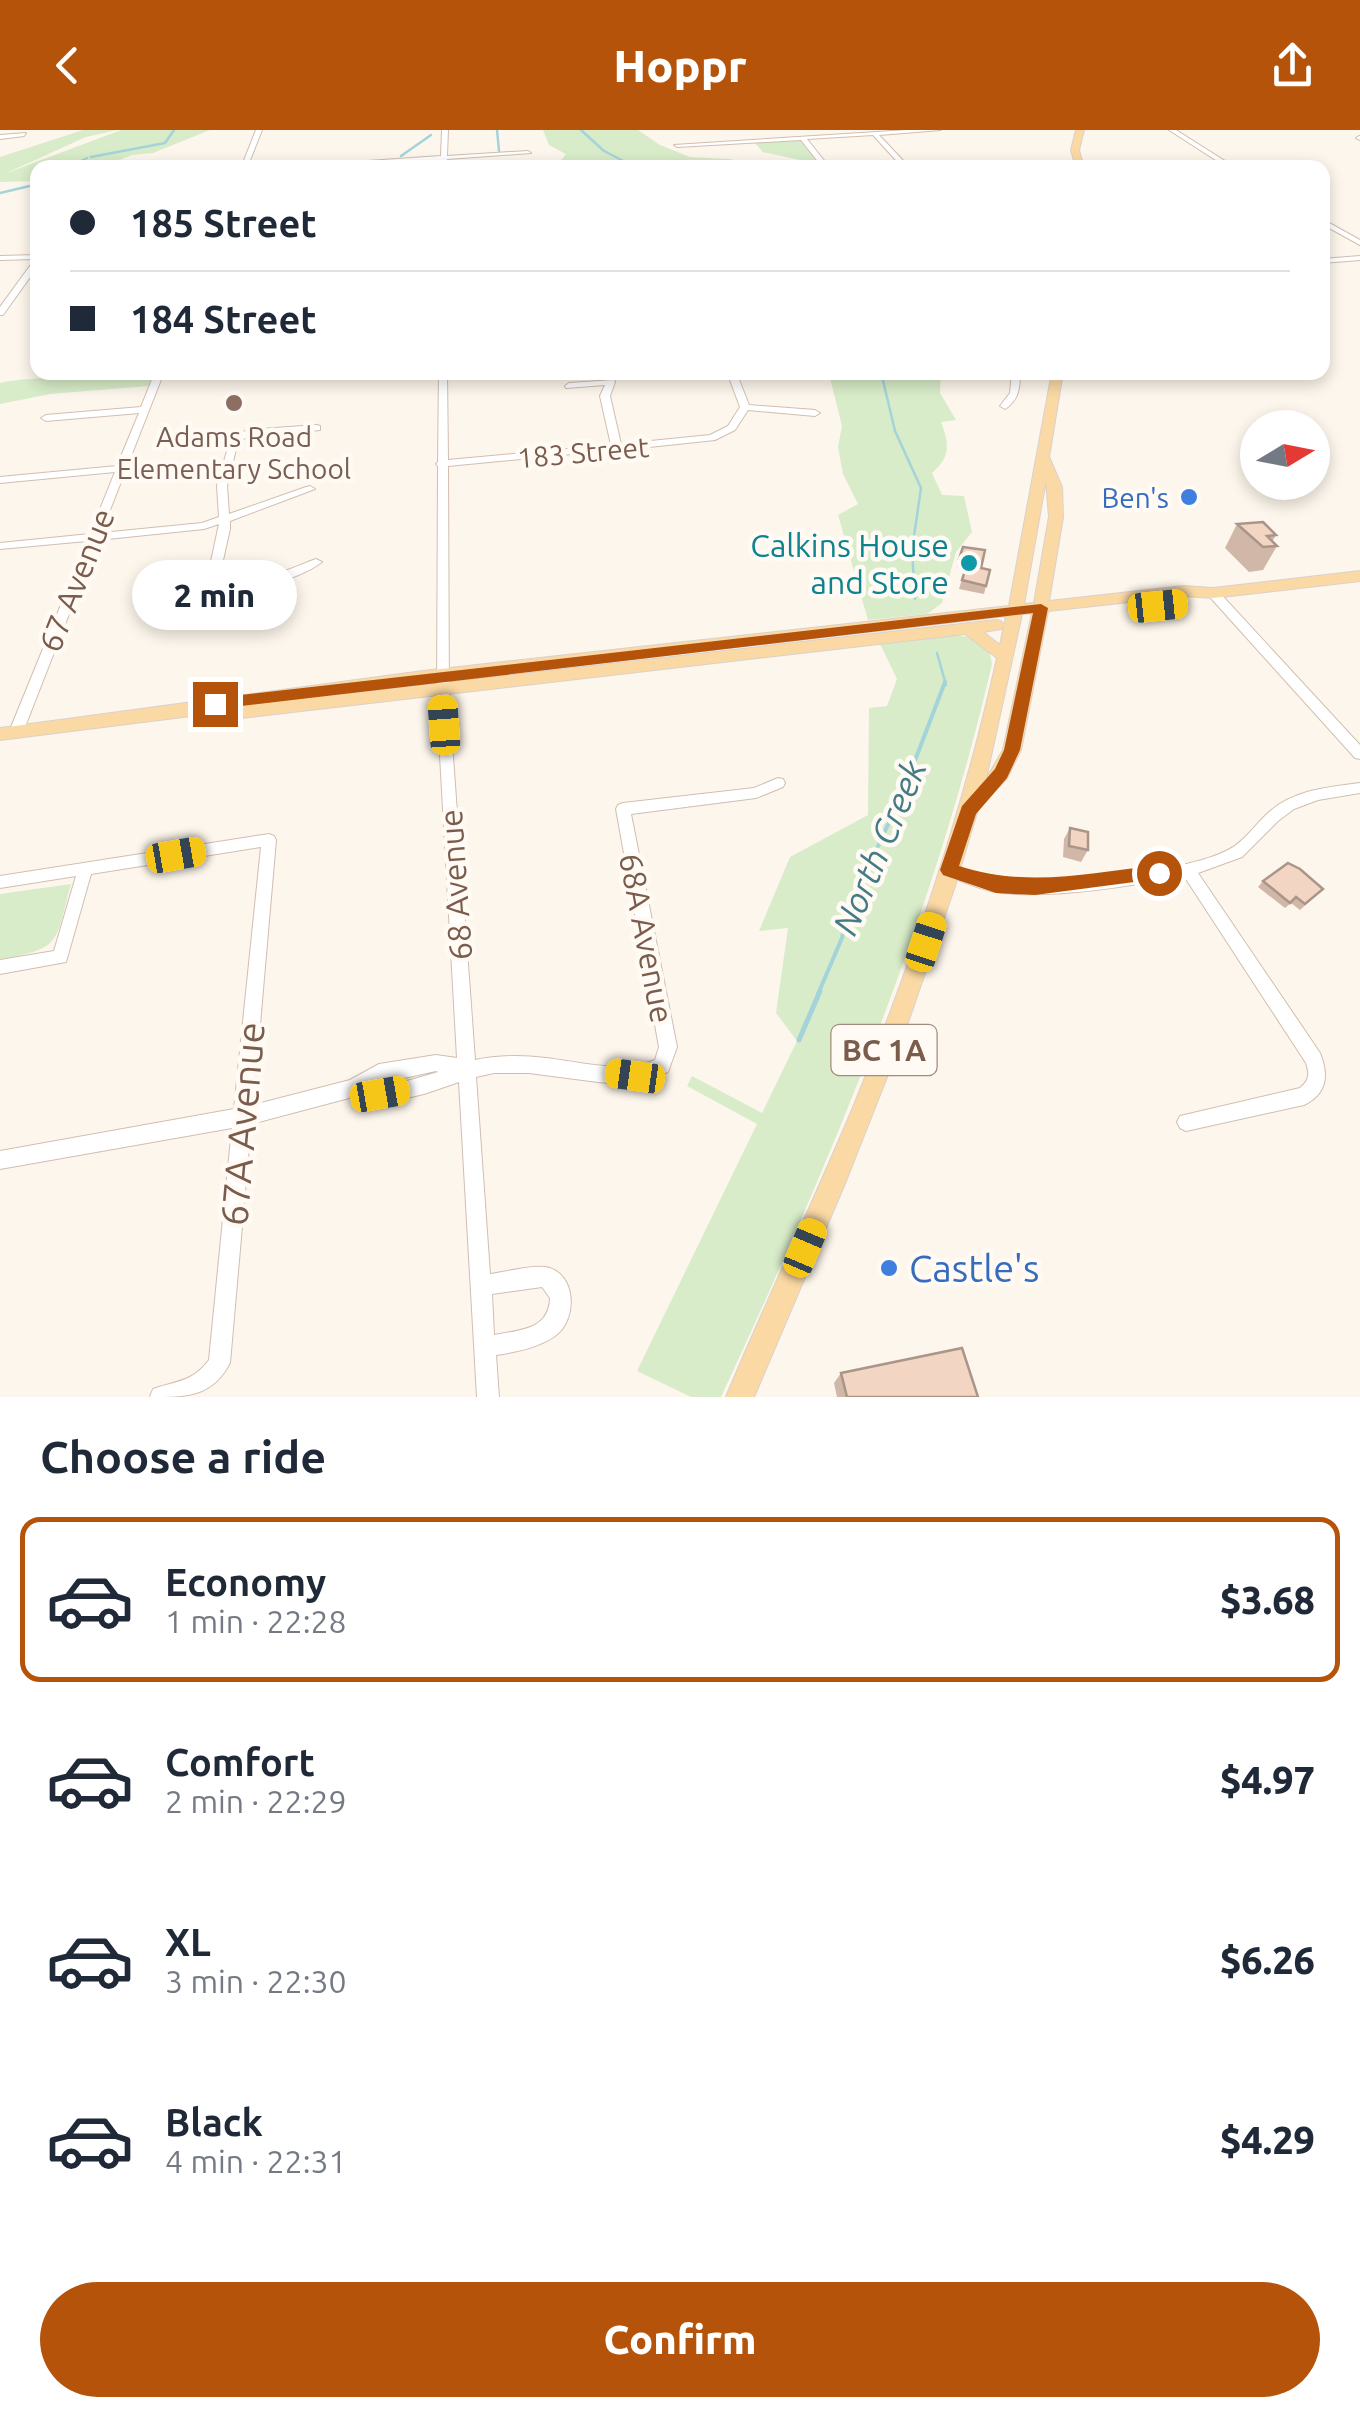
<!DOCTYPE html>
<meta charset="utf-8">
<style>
body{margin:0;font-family:Ubuntu,sans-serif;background:#f6f6f7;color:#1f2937;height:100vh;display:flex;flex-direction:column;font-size:38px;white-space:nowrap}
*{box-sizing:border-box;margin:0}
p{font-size:32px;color:#747a83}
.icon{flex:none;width:55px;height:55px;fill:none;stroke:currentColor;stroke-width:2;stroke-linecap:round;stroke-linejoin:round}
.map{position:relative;height:1267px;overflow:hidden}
.side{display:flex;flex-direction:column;background:#fff;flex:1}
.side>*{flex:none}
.guide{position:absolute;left:30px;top:30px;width:1300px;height:220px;border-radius:20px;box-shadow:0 5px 15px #0003;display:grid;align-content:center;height:220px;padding:0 40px;background:#fff}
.needle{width:65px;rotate:80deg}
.fabs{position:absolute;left:1240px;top:280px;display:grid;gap:20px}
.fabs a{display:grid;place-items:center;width:90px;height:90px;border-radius:50%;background:#fff;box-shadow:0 5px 15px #0003;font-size:50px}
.end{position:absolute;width:45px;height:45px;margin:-22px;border:12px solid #b45309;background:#fff;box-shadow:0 0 0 5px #fff}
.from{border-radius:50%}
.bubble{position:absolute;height:70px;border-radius:35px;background:#fff;box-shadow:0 5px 15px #0003;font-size:32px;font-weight:800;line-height:70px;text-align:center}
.car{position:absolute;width:30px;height:60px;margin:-30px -15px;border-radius:12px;box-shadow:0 0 8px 2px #0007;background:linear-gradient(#f5c518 24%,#345 0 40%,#f5c518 0 76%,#345 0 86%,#f5c518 0)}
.guide b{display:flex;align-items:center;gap:35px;height:95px;font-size:38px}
.guide b+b{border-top:2px solid #e0e1e3}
.guide i{width:25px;height:25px;background:#1f2937}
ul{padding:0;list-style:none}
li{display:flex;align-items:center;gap:30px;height:165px;margin:0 20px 15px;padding:0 20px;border:5px solid transparent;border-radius:20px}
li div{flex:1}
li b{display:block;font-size:38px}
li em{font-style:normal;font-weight:800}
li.active{border-color:#b45309}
li>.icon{width:90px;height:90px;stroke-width:1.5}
h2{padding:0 40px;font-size:45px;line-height:120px}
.primary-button{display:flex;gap:20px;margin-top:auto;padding:20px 40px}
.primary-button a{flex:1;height:115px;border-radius:60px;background:#b45309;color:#fff;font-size:40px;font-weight:800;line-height:115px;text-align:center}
header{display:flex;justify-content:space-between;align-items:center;height:130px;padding:0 40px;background:#b45309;color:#fff;font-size:45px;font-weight:800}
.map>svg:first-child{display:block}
</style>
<header><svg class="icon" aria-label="back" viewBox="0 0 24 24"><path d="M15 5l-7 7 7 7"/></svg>Hoppr<svg class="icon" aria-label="share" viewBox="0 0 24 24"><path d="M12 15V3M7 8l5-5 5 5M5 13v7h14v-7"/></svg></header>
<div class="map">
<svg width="1360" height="1267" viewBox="0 0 1360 1267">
<rect width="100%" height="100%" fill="#fdf6ec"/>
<path fill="#d8ecc9" d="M83,0H117L86,7L4,44L121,0H210L153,23L132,25L101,37L38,38L37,51L0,52V27Z
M543,0H638L660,15L690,27L730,29L758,37H563L559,33L566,24L549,15Z
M800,10L819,34L763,22L754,12Z
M941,243L940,263L956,290L941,292C950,314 950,328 932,343L942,365L964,366L972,402L956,422L942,473L927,484L868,490L838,385L858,374L843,344L838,317L842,296L829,244Z
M153,247L149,256L50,264L0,274V253C47,243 103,252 153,247Z
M951,505C970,505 991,513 992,534C933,789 831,1030 721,1267H691L637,1241L757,994L687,956L692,946L762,983L797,911L776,883L788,798L759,801L790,727L868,685L869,578L887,576L897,549L880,514Z
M71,754C55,812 63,819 0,829V764Z"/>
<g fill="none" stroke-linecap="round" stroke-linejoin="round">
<path stroke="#a5d3da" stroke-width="2.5" d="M497,0L499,21
M581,0L604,21L637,38
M401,26L431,5
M91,27L165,13L174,0
M68,38L87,28
M392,38L395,33
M0,63L38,54
M881,242L895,301L921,358L912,420L915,469
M937,523L946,555"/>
<path stroke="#a5d3da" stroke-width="4" d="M818,864L842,808L849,778L901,667L945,552"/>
<path stroke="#a5d3da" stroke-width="5" d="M799,910L820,861"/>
<defs>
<path id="minor" d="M256,0H262L247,38H241Z
M442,0H448L447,26L528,21L531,23L447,29V38H441V30L309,38H265L441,26Z
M908,0H941L879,5L910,38H903L873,5L807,9L830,38H823L801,10L677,17L674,15Z
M1169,0H1176L1236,38H1228Z
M26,3L24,6L0,9V5Z
M1359,6H1360V10L1356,8Z
M1322,89L1360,110V115L1322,94Z
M38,125V136L3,185H0V177L35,129L0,130V126Z
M1360,126V130L1322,133V129Z
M155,242H164L101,403L202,393L219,387L217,356L231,307L248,300L317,295L320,296V300L250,306L238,311L227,356L229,384L306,357L310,356L315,359L230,391V399L219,448C252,458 286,440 316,429L322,432C297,451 234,469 207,450L219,394L204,399L98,410L23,602L21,605H11L9,602L87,411L0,419V413L90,404L115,342L0,353V347L117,336L139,283L46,291L41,288L46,285L141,277Z
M439,242H447L448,330L611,315L600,266L605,255L566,258L565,256L569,253L614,250L615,252L610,266L621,314L710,305L728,296L740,277L727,242H736L749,275L815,280L820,283L815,286L748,280L735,300L715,310L621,320L617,322L613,320L448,336L449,572L475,930C499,925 522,925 546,928C582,932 620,944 655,930L659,917L616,679L618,675L623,673L754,658L778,648L783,649L785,653L783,657L756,668L631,684L677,917L668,942L633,955L598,952L529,943H494L476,947L490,1144C505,1142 531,1135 545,1137C577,1142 578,1190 555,1206C538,1218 516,1222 496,1225L499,1267H477L459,952L424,964L389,972L371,971L353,967L251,994L230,1233C212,1267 187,1267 150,1267L153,1259C178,1250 191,1253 209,1230L232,998L0,1039V1021L234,979L261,717L91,744L66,832L0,844V830L54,821L76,746L0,758V746L269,704L274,706L276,710L253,975L350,950L379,934L436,925L457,928L437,572L438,336L436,334L438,332ZM436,941L438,942L407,951L377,954ZM542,1157L550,1168C549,1200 520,1200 494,1205L492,1164Z
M1012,242H1020C1020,258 1019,270 1005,279L1000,276L1010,263Z
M1213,459L1217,460L1360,615V629L1355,628L1209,466L1207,463Z
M1360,653V663L1318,670L1294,679L1278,691L1242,727L1198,743L1320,923C1329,945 1327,964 1304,975L1186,1001L1180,998L1177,992L1180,986L1300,958C1309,950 1310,945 1306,933L1184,746C1131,756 1048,770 996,762C978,759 961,751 944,744L941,740L944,736L949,734C966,740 983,748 1000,749C1050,755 1185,743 1228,720C1244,712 1254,696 1267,684C1292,660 1328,657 1360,653Z"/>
<path id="major" d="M1076,0H1084L1079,20L1084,38H1076L1071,20Z
M1052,242H1063L1049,327L1062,357L1063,387L1049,471L1184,456L1213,458L1360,441V451L1213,468L1184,466L1048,481L1021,620L1007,648L978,679L955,756L904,904L846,1051L754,1267H726C767,1169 813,1073 854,975C913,830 963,682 997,528L965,504L207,592L201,590L199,585L0,610V598L423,541L1009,476ZM1046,350L1049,387L1034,473L1024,474ZM1032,483L1003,620L986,649L1022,484ZM1006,486L1000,515L983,502L1001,499L1004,495L1001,491L996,490L328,566L423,553Z"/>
</defs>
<use href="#minor" stroke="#d1beb0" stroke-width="2"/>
<use href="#major" stroke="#dad1cd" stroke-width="2"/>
<use href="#minor" fill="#fff" fill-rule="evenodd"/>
<use href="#major" fill="#fbd9a5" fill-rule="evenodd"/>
</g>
<path fill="#d1b7a8" d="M1237,394L1276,405L1272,412L1277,416L1263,440L1249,442L1225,418Z
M963,417L981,438L990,440L984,464L959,459L965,439L957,437Z
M1070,698L1088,720L1081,732L1063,727L1064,709Z
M1263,751L1323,759L1300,780L1291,773L1285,778L1258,757Z
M841,1243L978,1267H837L834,1253Z"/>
<path fill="#f3d5c3" stroke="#aa9588" stroke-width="2.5" d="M1263,392L1276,405L1267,406L1277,416L1263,417L1237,394Z
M963,417L985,420L981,438L990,440L986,456L962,450L968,431L959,429Z
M1070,698L1088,702V720L1069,716Z
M1288,733L1300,739L1323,759L1305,774L1296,767L1290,773L1263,751Z
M962,1218L978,1267H847L841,1243Z"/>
<path fill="#b45309" d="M1041,474L1048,478L1020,620L1007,648L976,684L959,736C1027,758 1090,743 1159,735L1168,743L1165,748L1035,765L996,763L943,745L940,740L962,676L995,639L1004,620L1033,483L215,579L207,574L215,568Z"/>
<circle fill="#8d6e63" stroke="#fffaf3" stroke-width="4" cx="234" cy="273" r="10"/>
<g fill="#3f7fe0" stroke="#fffaf3" stroke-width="4">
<circle cx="1189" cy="367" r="10"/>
<circle cx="889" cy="1138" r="10"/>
</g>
<circle fill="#0f9aa8" stroke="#fffaf3" stroke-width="4" cx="969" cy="433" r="10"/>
<g text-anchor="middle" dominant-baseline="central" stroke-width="9" stroke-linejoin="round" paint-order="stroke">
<g font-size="28" fill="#785e54" stroke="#fffaf3">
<text x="234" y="306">Adams Road<tspan x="234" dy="32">Elementary School</tspan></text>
</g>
<g font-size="28" fill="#7a5c4d" stroke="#fffaf3">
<text transform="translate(583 322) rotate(-5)">183 Street</text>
</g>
<g font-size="28" fill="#366cbe" stroke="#fffaf3" text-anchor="end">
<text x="1169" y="367">Ben's</text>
</g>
<rect fill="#fffaf3" stroke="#a28b7f" stroke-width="2.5" x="831.5" y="895" width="105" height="50" rx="8"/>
<g font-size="30" font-weight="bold" fill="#7a5c4d">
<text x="884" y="920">BC 1A</text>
</g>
<g font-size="32" fill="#0d838f" stroke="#fffaf3" text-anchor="end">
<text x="949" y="415">Calkins House<tspan x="949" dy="37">and Store</tspan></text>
</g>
<g font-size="32" fill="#7a5c4d" stroke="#fffaf3">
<text transform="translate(76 450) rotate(-68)">67 Avenue</text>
<text transform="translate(455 755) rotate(-94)">68 Avenue</text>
<text transform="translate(647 808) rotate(79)">68A Avenue</text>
</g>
<g font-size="35" font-style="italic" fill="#437c86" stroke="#fffaf3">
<text transform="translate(879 717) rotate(-67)">North Creek</text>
</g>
<g font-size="38" fill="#7a5c4d" stroke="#fffaf3">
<text transform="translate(242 994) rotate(-85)">67A Avenue</text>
</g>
<g font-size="38" fill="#366cbe" stroke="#fffaf3" text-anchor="start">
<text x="909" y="1138">Castle's</text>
</g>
</g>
</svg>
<div class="fabs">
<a><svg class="needle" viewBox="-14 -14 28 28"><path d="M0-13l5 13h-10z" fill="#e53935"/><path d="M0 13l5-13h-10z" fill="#747a83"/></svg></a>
</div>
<i class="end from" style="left:1159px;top:743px"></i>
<i class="end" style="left:215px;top:574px"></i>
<div class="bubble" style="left:132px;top:430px;width:165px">2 min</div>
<i class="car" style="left:1158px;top:476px;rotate:84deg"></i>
<i class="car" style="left:444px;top:595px;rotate:356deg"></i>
<i class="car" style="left:176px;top:725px;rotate:80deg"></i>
<i class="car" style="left:926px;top:812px;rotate:18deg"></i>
<i class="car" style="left:635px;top:946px;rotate:278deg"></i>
<i class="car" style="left:380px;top:964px;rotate:80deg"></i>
<i class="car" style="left:805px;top:1118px;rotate:23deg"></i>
<div class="guide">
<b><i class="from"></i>185 Street</b>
<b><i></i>184 Street</b>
</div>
</div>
<section class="side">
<h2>Choose a ride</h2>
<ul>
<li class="active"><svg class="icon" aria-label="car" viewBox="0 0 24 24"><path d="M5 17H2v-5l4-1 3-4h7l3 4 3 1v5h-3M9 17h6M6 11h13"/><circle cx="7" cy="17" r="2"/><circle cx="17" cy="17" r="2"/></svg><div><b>Economy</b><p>1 min · 22:28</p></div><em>$3.68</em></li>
<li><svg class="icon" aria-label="car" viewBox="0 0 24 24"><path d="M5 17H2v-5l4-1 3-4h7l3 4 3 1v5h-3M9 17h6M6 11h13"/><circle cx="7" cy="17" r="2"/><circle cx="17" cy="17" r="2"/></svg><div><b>Comfort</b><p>2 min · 22:29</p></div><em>$4.97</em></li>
<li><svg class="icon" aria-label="car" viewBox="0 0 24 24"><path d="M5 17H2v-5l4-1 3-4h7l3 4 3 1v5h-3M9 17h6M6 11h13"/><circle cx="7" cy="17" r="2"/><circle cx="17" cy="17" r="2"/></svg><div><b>XL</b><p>3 min · 22:30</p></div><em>$6.26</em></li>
<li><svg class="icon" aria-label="car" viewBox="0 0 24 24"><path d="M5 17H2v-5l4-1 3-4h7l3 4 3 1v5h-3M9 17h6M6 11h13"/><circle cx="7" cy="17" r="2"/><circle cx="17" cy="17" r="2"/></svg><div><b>Black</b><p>4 min · 22:31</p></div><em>$4.29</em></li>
</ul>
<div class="primary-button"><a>Confirm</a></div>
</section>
